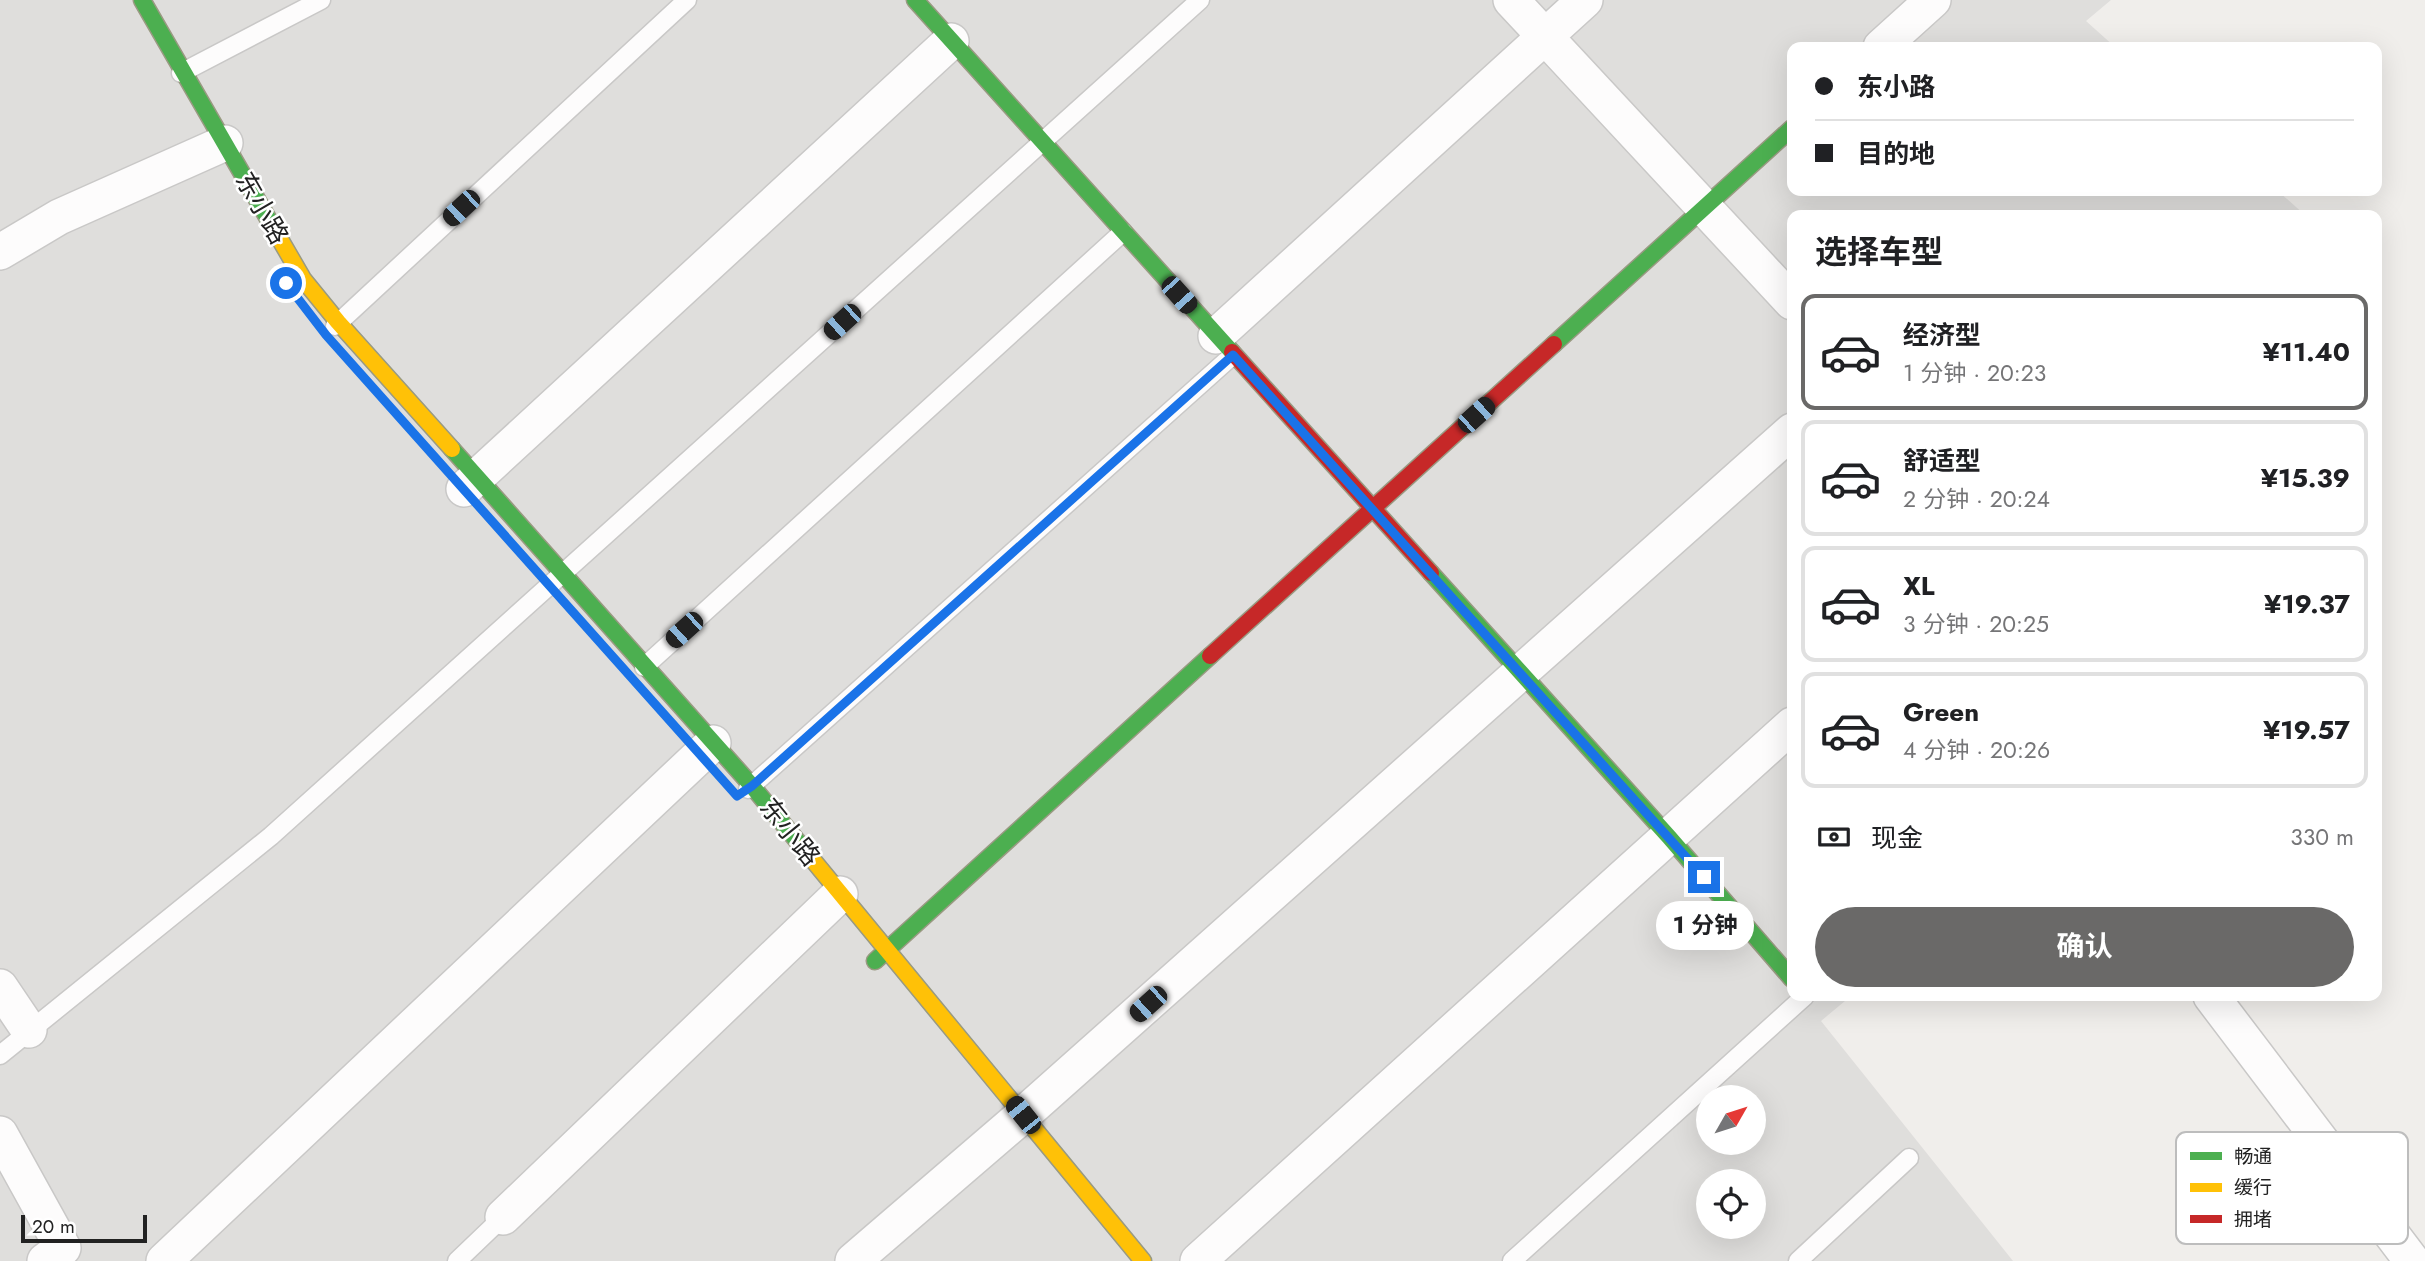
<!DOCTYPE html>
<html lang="zh">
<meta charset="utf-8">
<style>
body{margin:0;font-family:Jost,"Noto Sans SC",sans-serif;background:#f6f6f6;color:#202124;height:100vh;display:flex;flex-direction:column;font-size:26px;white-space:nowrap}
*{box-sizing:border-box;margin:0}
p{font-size:23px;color:#757577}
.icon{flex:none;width:38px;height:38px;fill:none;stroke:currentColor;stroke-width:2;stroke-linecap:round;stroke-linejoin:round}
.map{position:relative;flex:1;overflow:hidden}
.sheet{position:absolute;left:1787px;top:210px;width:595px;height:791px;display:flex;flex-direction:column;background:#fff;border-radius:14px;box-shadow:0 7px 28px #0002}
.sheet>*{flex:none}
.hud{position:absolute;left:1787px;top:42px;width:595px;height:154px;border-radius:14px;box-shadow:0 7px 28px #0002;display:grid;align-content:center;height:154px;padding:0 28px;background:#fff}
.needle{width:46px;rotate:51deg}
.controls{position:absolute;left:1696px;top:1085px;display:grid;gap:14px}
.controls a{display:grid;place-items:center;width:70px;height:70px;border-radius:50%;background:#fff;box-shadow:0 7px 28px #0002;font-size:35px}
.scale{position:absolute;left:21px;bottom:18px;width:126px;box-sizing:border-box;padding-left:7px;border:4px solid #222;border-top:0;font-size:19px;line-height:24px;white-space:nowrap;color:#222;-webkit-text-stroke:5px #fff;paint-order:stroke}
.end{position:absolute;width:32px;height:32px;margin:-16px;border:9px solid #1a73e8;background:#fff;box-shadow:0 0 0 4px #fff}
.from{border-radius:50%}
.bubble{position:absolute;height:49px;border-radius:24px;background:#fff;box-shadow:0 7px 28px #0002;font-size:23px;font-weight:700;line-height:49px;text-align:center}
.car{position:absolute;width:21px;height:42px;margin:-21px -10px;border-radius:9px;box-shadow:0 0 5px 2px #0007;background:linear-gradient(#222 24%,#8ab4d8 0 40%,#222 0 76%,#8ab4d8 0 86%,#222 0)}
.hud b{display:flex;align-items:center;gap:24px;height:66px;font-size:26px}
.hud b+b{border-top:2px solid #e0e0e0}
.hud i{width:18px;height:18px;background:#202124}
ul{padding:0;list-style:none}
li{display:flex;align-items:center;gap:21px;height:116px;margin:0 14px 10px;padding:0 14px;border:4px solid #e0e0e0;border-radius:14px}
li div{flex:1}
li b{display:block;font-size:26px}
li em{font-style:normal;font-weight:700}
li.current{border-color:#6a6968}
li>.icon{width:63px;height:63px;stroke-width:1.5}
h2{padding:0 28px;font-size:32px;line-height:84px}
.pay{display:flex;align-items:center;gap:18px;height:77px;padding:0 28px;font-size:26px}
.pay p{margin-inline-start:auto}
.cta{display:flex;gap:14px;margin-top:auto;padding:14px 28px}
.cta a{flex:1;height:80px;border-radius:42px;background:#6a6968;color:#fff;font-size:28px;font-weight:700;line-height:80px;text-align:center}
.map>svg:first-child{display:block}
</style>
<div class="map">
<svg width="2425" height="1261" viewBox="0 0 2425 1261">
<rect width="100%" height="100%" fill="#f0eeeb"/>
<path fill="#dfdedc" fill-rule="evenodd" d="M0,0H2111L2086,21L2115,47H1792V191H2278L2305,215H1792V996H1851L1821,1021L2013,1261H0ZM1708,1097H1754V1143H1708ZM1708,1181H1754V1227H1708Z"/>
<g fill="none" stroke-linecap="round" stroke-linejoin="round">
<defs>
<path id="lane" d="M181,73L321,0
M335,326L687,0
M644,667L1123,232
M748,789L1233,355
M0,1055L271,836L1200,0
M457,1261L503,1217
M1512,1261L1805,996
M1798,1261L1909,1158"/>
<path id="street" d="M1511,0L1792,302
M1881,47L1933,0
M0,252L59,217L225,143
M1216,336L1585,0
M464,489L951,41
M0,987L29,1030
M2211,996L2412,1261
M0,1134L63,1248L45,1261
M503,1217L840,894
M164,1261L713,743
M853,1261L1023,1115L1792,431
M1198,1261L1792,725"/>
<path id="fast" d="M142,0L274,229
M915,0L1232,352
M1554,344L1792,128
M452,449L752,786L803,848
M1431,573L1669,837L1792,979
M875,961L1210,656"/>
<path id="slow" d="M274,229L303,279L338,322L452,449
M803,848L1143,1261"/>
<path id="jam" d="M1232,352L1431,573
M1210,656L1554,344"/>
</defs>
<use href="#lane" stroke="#c9c8c7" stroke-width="21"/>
<use href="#street" stroke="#c9c8c7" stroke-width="38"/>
<use href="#fast" stroke="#999a82" stroke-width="19"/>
<use href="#slow" stroke="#999a82" stroke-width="19"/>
<use href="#jam" stroke="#999a82" stroke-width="19"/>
<use href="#lane" stroke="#fdfcfc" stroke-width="18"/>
<use href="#street" stroke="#fdfcfc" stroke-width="35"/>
<use href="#fast" stroke="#4caf50" stroke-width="16"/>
<use href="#slow" stroke="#ffc107" stroke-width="16"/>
<use href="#jam" stroke="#c62828" stroke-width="16"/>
</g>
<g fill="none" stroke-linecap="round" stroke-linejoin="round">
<path stroke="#1a73e8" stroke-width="9" d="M286,283L326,335L737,796L752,786L1233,355L1704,877"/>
</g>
<g text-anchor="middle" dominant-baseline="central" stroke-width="5" stroke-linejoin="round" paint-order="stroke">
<g font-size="26" fill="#222" stroke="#fff">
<text transform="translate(262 208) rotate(60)">东小路</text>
<text transform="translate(790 832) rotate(51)">东小路</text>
</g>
</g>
<rect x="2176" y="1132" width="232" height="112" rx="10" fill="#fff" stroke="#bdbdbd" stroke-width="2"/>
<rect x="2190" y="1152" width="32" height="8" fill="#4caf50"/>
<rect x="2190" y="1183" width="32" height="9" fill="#ffc107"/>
<rect x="2190" y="1215" width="32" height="8" fill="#c62828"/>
<g font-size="19" fill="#222">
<text x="2234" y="1163">畅通</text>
<text x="2234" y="1194">缓行</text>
<text x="2234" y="1226">拥堵</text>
</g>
</svg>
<div class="controls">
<a><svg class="needle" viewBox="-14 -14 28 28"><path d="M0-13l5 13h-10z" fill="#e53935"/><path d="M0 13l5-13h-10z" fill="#757577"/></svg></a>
<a><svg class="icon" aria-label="locate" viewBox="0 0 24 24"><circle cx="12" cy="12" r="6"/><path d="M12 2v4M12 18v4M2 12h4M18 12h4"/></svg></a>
</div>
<div class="scale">20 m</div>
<i class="end from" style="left:286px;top:283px"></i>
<i class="end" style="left:1704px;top:877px"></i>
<div class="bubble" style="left:1656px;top:901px;width:98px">1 分钟</div>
<i class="car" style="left:461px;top:208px;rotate:227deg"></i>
<i class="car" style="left:1179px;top:295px;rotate:138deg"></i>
<i class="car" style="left:842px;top:322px;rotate:228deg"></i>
<i class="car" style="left:1476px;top:415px;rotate:48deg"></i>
<i class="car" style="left:684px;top:630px;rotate:228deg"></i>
<i class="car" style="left:1148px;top:1004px;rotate:228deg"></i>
<i class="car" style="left:1023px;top:1115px;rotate:321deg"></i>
<div class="hud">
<b><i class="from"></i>东小路</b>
<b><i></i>目的地</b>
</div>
<section class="sheet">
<h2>选择车型</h2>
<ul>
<li class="current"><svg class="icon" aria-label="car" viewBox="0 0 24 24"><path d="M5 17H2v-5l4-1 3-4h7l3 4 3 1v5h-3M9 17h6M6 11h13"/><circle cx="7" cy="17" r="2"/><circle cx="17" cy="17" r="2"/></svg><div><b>经济型</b><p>1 分钟 · 20:23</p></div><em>¥11.40</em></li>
<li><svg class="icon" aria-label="car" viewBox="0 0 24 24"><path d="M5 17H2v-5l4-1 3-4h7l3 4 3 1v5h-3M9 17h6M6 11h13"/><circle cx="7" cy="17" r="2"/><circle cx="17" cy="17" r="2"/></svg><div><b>舒适型</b><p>2 分钟 · 20:24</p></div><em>¥15.39</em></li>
<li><svg class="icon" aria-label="car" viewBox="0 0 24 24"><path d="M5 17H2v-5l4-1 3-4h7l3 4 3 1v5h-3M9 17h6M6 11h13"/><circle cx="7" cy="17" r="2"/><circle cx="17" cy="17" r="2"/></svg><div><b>XL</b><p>3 分钟 · 20:25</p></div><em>¥19.37</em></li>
<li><svg class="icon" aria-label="car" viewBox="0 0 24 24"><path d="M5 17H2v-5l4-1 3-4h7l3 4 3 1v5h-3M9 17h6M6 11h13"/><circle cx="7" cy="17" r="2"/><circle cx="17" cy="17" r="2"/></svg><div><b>Green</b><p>4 分钟 · 20:26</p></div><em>¥19.57</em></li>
</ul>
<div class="pay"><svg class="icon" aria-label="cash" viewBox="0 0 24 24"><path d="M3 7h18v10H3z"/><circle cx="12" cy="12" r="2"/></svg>现金<p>330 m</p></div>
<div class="cta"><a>确认</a></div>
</section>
</div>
